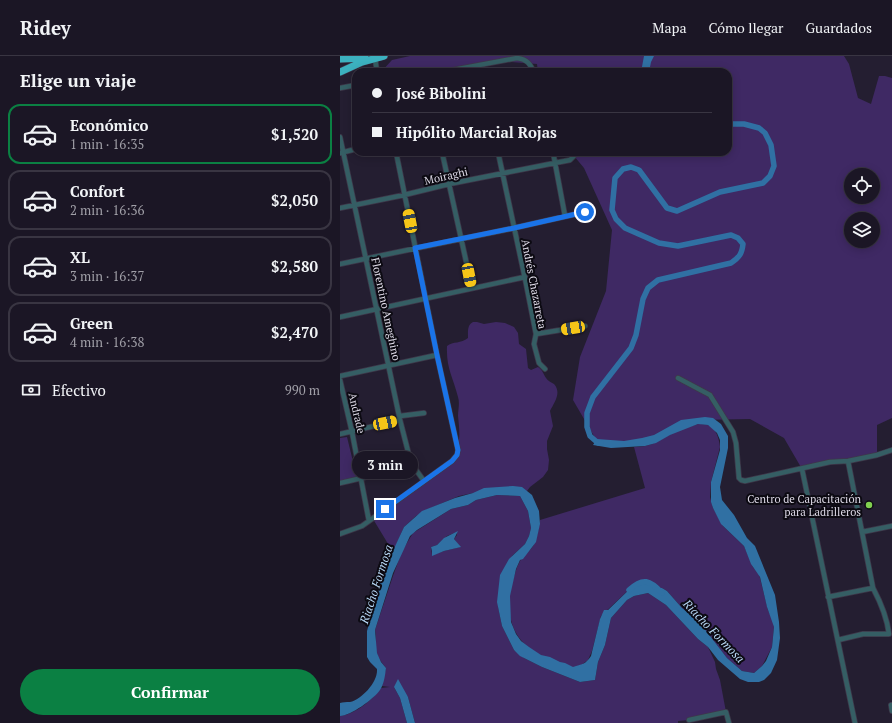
<!DOCTYPE html>
<html lang="es">
<meta charset="utf-8">
<style>
body{margin:0;font-family:"PT Serif",serif;background:#241f2d;color:#f1f3f6;height:100vh;display:flex;flex-direction:column;font-size:15px;white-space:nowrap}
*{box-sizing:border-box;margin:0}
p{font-size:13px;color:#a09fa7}
.icon{flex:none;width:22px;height:22px;fill:none;stroke:currentColor;stroke-width:2;stroke-linecap:round;stroke-linejoin:round}
.map{position:relative;flex:1;overflow:hidden}
.sheet{display:flex;flex-direction:column;background:#1b1625;width:340px}
.sheet>*{flex:none}
.hud{position:absolute;left:12px;top:12px;width:380px;height:88px;border-radius:12px;box-shadow:0 2px 10px #0003,0 0 0 1px #393542;display:grid;align-content:center;height:88px;padding:0 20px;background:#1b1625}
.fabs{position:absolute;left:504px;top:112px;display:grid;gap:8px}
.fabs a{display:grid;place-items:center;width:36px;height:36px;border-radius:50%;background:#1b1625;box-shadow:0 2px 10px #0003,0 0 0 1px #393542;font-size:20px}
.end{position:absolute;width:18px;height:18px;margin:-9px;border:5px solid #1a73e8;background:#fff;box-shadow:0 0 0 2px #fff}
.from{border-radius:50%}
.bubble{position:absolute;height:28px;border-radius:14px;background:#1b1625;box-shadow:0 2px 10px #0003,0 0 0 1px #393542;font-size:13px;font-weight:700;line-height:28px;text-align:center}
.car{position:absolute;width:12px;height:24px;margin:-12px -6px;border-radius:5px;box-shadow:0 0 3px 1px #0007;background:linear-gradient(#f5c518 24%,#345 0 40%,#f5c518 0 76%,#345 0 86%,#f5c518 0)}
.hud b{display:flex;align-items:center;gap:14px;height:38px;font-size:15px}
.hud b+b{border-top:1px solid #393542}
.hud i{width:10px;height:10px;background:#f1f3f6}
ul{padding:0;list-style:none}
li{display:flex;align-items:center;gap:12px;height:60px;margin:0 8px 6px;padding:0 12px;border:2px solid #393542;border-radius:12px}
li div{flex:1}
li b{display:block;font-size:15px}
li em{font-style:normal;font-weight:700}
li.selected{border-color:#0b8043}
li>.icon{width:36px;height:36px;stroke-width:1.5}
h2{padding:0 20px;font-size:18px;line-height:48px}
.pay{display:flex;align-items:center;gap:10px;height:44px;padding:0 20px;font-size:15px}
.pay p{margin-inline-start:auto}
.button{display:flex;gap:8px;margin-top:auto;padding:8px 20px}
.button a{flex:1;height:46px;border-radius:24px;background:#0b8043;color:#fff;font-size:16px;font-weight:700;line-height:46px;text-align:center}
header{display:flex;align-items:center;gap:24px;box-sizing:border-box;height:56px;padding:0 20px;background:#1b1625;border-bottom:1px solid #393542}
header strong{font-size:19px}
nav{display:flex;gap:22px;margin-inline-start:auto;font-size:14px}
main{display:flex;flex:1;min-height:0}
.map>svg:first-child{display:block}
</style>
<header>
<strong>Ridey</strong>
<nav><a>Mapa</a><a>Cómo llegar</a><a>Guardados</a></nav>
</header>
<main>
<section class="sheet">
<h2>Elige un viaje</h2>
<ul>
<li class="selected"><svg class="icon" aria-label="car" viewBox="0 0 24 24"><path d="M5 17H2v-5l4-1 3-4h7l3 4 3 1v5h-3M9 17h6M6 11h13"/><circle cx="7" cy="17" r="2"/><circle cx="17" cy="17" r="2"/></svg><div><b>Económico</b><p>1 min · 16:35</p></div><em>$1,520</em></li>
<li><svg class="icon" aria-label="car" viewBox="0 0 24 24"><path d="M5 17H2v-5l4-1 3-4h7l3 4 3 1v5h-3M9 17h6M6 11h13"/><circle cx="7" cy="17" r="2"/><circle cx="17" cy="17" r="2"/></svg><div><b>Confort</b><p>2 min · 16:36</p></div><em>$2,050</em></li>
<li><svg class="icon" aria-label="car" viewBox="0 0 24 24"><path d="M5 17H2v-5l4-1 3-4h7l3 4 3 1v5h-3M9 17h6M6 11h13"/><circle cx="7" cy="17" r="2"/><circle cx="17" cy="17" r="2"/></svg><div><b>XL</b><p>3 min · 16:37</p></div><em>$2,580</em></li>
<li><svg class="icon" aria-label="car" viewBox="0 0 24 24"><path d="M5 17H2v-5l4-1 3-4h7l3 4 3 1v5h-3M9 17h6M6 11h13"/><circle cx="7" cy="17" r="2"/><circle cx="17" cy="17" r="2"/></svg><div><b>Green</b><p>4 min · 16:38</p></div><em>$2,470</em></li>
</ul>
<div class="pay"><svg class="icon" aria-label="cash" viewBox="0 0 24 24"><path d="M3 7h18v10H3z"/><circle cx="12" cy="12" r="2"/></svg>Efectivo<p>990 m</p></div>
<div class="button"><a>Confirmar</a></div>
</section>
<div class="map">
<svg width="552" height="667" viewBox="0 0 552 667">
<rect width="100%" height="100%" fill="#241e31"/>
<path fill="#3f2964" fill-rule="evenodd" d="M70,0H504L509,8L518,42L531,48L539,20H545L552,22V362L537,369V399L462,413L444,382L410,363L358,364L308,384L258,387L233,344L240,301L266,235L272,174L244,112L234,100V96H388V16H198L197,8L159,5L102,16H41L52,4ZM511,119H533V141H511ZM511,163H533V185H511Z
M133,266H137L144,268L156,266L165,267L174,271L178,277L179,288L186,293L188,312L191,314L198,311C203,314 203,318 206,322C208,325 211,326 214,328C222,337 214,347 210,355L213,370L207,385V393L209,404L208,414L203,421L190,431L184,439L133,437L119,440L86,454L76,460L64,471L53,496L33,463L112,405C121,387 120,379 118,360C118,354 120,347 118,341C113,321 106,312 107,290C113,285 121,288 128,282C128,276 127,269 133,266Z
M358,368C361,368 365,368 368,369C376,372 379,382 380,391L371,426L370,441L373,452L383,470L404,490L413,511L419,518L428,554L433,565L434,571L432,591L422,610L414,617L402,615L387,602L357,563L342,552L327,535L322,532H317L306,525L296,527L261,560L252,595L248,604L236,613C225,607 213,605 202,600C170,585 164,555 173,524C175,518 176,512 179,507C182,500 189,496 193,490C196,485 200,469 200,464L305,432L294,391C309,391 315,387 327,380C336,375 348,371 358,368Z
M7,381L17,422L0,426V382Z
M157,439L180,440L188,455L191,472L189,480L185,488L172,500L158,550L162,570L174,594L184,602L202,611L240,626L255,624L258,606L265,589L271,562L287,544L294,540L308,537L326,549L358,583L368,591L375,606L376,613L380,624L386,656L349,664L338,665V667H75L68,641L54,631L60,642L67,667H0V660C16,658 32,644 41,632L50,631L42,630L46,612C42,607 38,602 36,595C35,588 37,581 35,574L53,520L62,495L73,477L111,453L128,449L136,444ZM117,476V479L114,483L120,491L104,495L92,499L91,491L97,489L107,480Z"/>
<path fill="#3070a3" d="M304,0H314L311,6L309,16H301Z
M365,361L373,362L381,368L388,380V392L380,431L382,444L394,459L407,482L415,490L435,539L439,566L440,582L437,604L431,617L424,624L419,626H408L400,623L378,604L368,591L358,583L326,549L308,537L294,540L287,544L271,562L265,589L258,606L255,624L240,626L202,611L180,600L174,594L162,570L157,546L160,519L169,503L185,488L189,480L191,472L188,455L180,440L157,439L136,444L128,449L111,453L77,474L70,480L53,517L35,574L37,597L41,606L46,612C45,620 44,628 40,634C34,643 10,660 0,660V647C3,646 6,646 10,646C22,643 38,626 37,613L30,606L27,601V575L44,514L64,471L82,455L115,442L133,437L144,432L173,430L182,431L192,439L199,455L200,468L196,486L183,503L180,504L176,513L170,540L171,566L176,578L181,585L189,591L201,599L210,601L220,606L225,607L233,611C242,608 245,609 251,600L260,563L264,554H268L296,527H311L317,532H322L327,535L342,552L357,563L387,602L402,615L414,617L422,610L426,605L432,591L434,571L427,551L420,521L411,508L404,490L381,468L373,452L371,446V426L380,394V384L377,377L368,369L358,368L330,379L316,387L305,390L271,392L253,389L257,383L284,385L302,382L314,379L341,364Z
M118,475L114,483L121,491L104,495L92,500V495L91,491L97,489L104,482Z
M58,623L68,641L75,667H67L60,642L54,631Z"/>
<g fill="none" stroke-linecap="round" stroke-linejoin="round">
<path stroke="#3070a3" stroke-width="5.5" d="M261,387H258L250,380L247,371V357L253,341L291,292L296,279L303,243L308,232L318,224L391,207C400,201 402,197 403,188L398,182L391,179L338,190L319,187L285,172L276,163L272,154L275,122L283,113L291,111L299,114L327,152L337,155L380,136L423,127L430,120L434,110L431,89L425,77L419,72L404,68H388
M289,534C303,521 310,524 322,537"/>
<defs>
<path id="minor" d="M35,2L37,16
M102,16L177,2C186,3 191,7 193,16
M0,32L16,29
M0,81L60,364L71,407L84,425
M102,96L132,232
M158,96L186,227L196,278L194,288L199,307L205,313
M213,96L225,160
M0,97L16,93
M0,152L64,139L109,128L230,104L234,100V96
M0,208L174,172L245,156
M0,261L185,221
M196,278L245,270
M0,320L97,299
M338,322L370,339L393,376L396,387L399,422L401,424L405,425L490,406L508,405L537,399L552,394
M0,324L12,376L29,465
M60,360L84,357
M0,378L60,364
M462,413L515,667
M0,427L39,418
M522,476L552,470
M0,478L22,470L29,465L112,405L117,399L118,394L97,299L56,96
M488,541L533,532
M498,584L523,578H549C547,561 541,547 533,532L508,405
M551,649L552,655
M349,664L386,656L389,667"/>
<path id="highway" d="M0,3L25,2
M0,16L22,6L44,0"/>
</defs>
<use href="#minor" stroke="#3e384a" stroke-width="6"/>
<use href="#highway" stroke="#3e384a" stroke-width="8"/>
<use href="#minor" stroke="#355e64" stroke-width="4.5"/>
<use href="#highway" stroke="#3cb1c0" stroke-width="7"/>
</g>
<g fill="none" stroke-linecap="round" stroke-linejoin="round">
<path stroke="#1a73e8" stroke-width="5" d="M45,453L112,405L117,399L118,394L97,299L75,192L174,172L245,156"/>
</g>
<circle fill="#81d050" stroke="#0c0a12" stroke-width="1.5" cx="529" cy="449" r="4"/>
<g text-anchor="middle" dominant-baseline="central" stroke-width="4" stroke-linejoin="round" paint-order="stroke">
<g font-size="11" fill="#ddd9e6" stroke="#0c0a12">
<text transform="translate(106 120) rotate(-13)">Moiraghi</text>
<text transform="translate(194 228) rotate(79)">Andrés Chazarreta</text>
<text transform="translate(46 253) rotate(78)">Florentino Ameghino</text>
<text transform="translate(17 357) rotate(77)">Andrade</text>
</g>
<g font-size="11" fill="#ddd9e6" stroke="#0c0a12" text-anchor="end">
<text x="521" y="443">Centro de Capacitación<tspan x="521" dy="13">para Ladrilleros</tspan></text>
</g>
<g font-size="12" font-style="italic" fill="#b7d7f4" stroke="#0c0a12">
<text transform="translate(36 528) rotate(-72)">Riacho Formosa</text>
<text transform="translate(374 575) rotate(46)">Riacho Formosa</text>
</g>
</g>
</svg>
<div class="fabs">
<a><svg class="icon" aria-label="locate" viewBox="0 0 24 24"><circle cx="12" cy="12" r="6"/><path d="M12 2v4M12 18v4M2 12h4M18 12h4"/></svg></a>
<a><svg class="icon" aria-label="layers" viewBox="0 0 24 24"><path d="M12 4l9 5-9 5-9-5zM3 14l9 5 9-5"/></svg></a>
</div>
<i class="end from" style="left:245px;top:156px"></i>
<i class="end" style="left:45px;top:453px"></i>
<div class="bubble" style="left:12px;top:395px;width:66px">3 min</div>
<i class="car" style="left:70px;top:165px;rotate:349deg"></i>
<i class="car" style="left:129px;top:219px;rotate:169deg"></i>
<i class="car" style="left:233px;top:272px;rotate:260deg"></i>
<i class="car" style="left:45px;top:367px;rotate:78deg"></i>
<div class="hud">
<b><i class="from"></i>José Bibolini</b>
<b><i></i>Hipólito Marcial Rojas</b>
</div>
</div>
</main>
